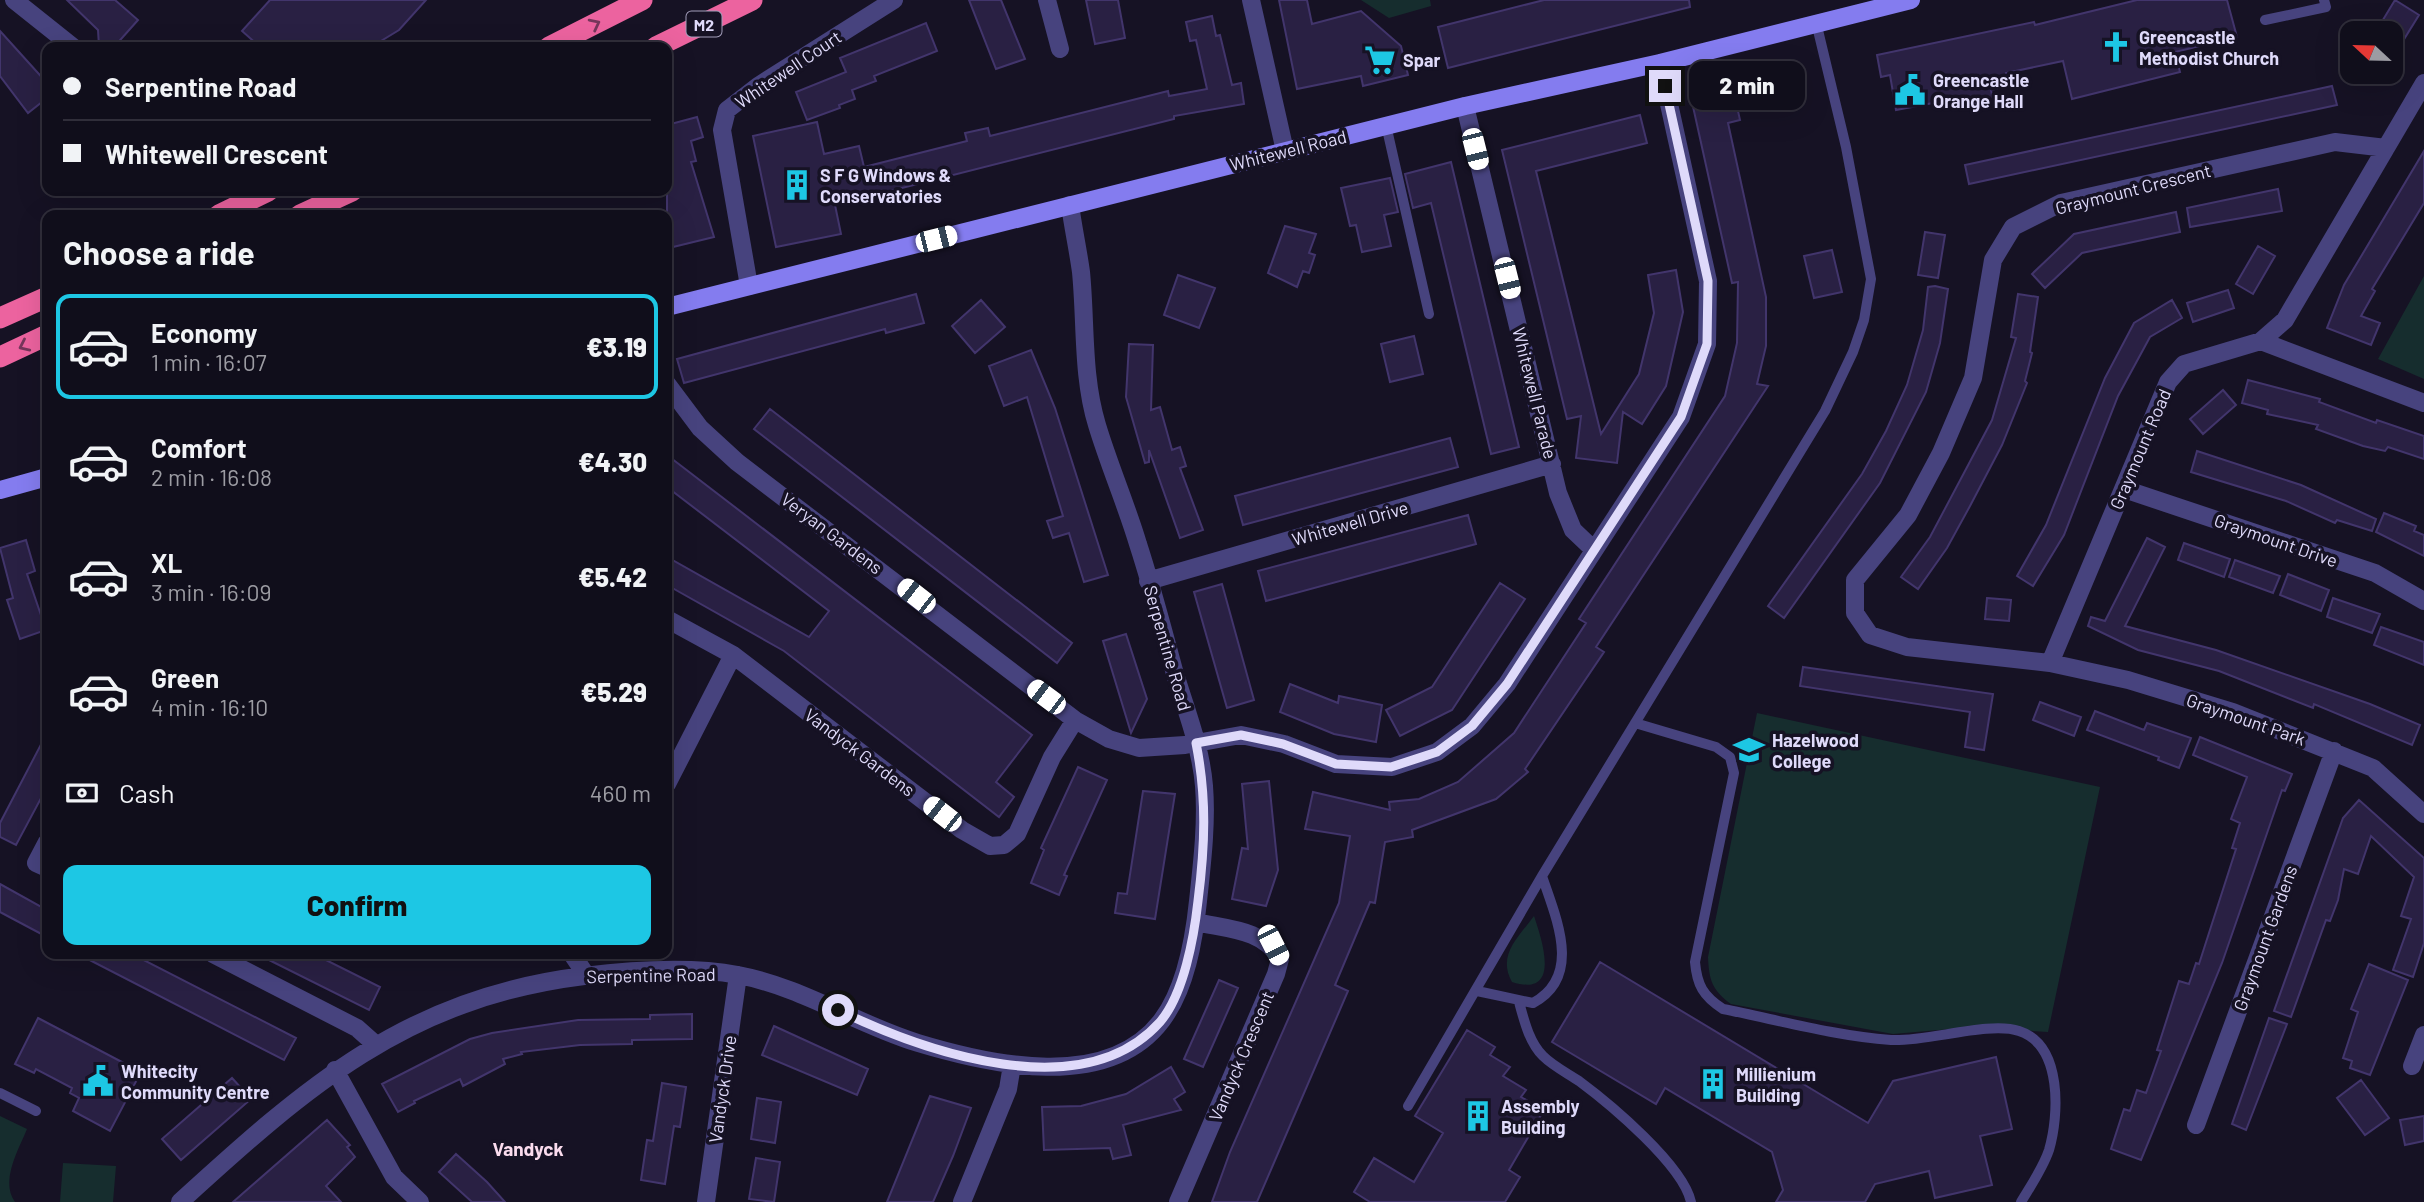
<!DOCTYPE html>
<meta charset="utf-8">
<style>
body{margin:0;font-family:Barlow,sans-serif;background:#191724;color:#f1f3f6;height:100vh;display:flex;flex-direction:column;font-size:26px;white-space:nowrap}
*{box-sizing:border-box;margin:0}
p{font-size:23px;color:#9c9ca3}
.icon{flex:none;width:38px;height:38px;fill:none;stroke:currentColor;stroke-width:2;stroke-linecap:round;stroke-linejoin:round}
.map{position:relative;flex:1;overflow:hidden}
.panel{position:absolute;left:42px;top:210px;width:630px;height:749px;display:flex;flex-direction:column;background:#100e1b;border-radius:14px;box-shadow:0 7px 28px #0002,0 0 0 2px #302e3a}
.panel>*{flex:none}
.hud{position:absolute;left:42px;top:42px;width:630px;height:154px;border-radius:14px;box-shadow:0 7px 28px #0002,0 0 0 2px #302e3a;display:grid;align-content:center;height:154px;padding:0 21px;background:#100e1b}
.needle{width:46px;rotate:292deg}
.controls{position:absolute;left:2340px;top:21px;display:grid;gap:14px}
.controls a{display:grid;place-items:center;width:63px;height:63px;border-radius:14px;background:#100e1b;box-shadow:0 7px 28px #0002,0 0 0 2px #302e3a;font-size:35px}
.end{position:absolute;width:32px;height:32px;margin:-16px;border:9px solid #dfdafa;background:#111;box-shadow:0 0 0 4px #111}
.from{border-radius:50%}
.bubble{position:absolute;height:49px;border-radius:14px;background:#100e1b;box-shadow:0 7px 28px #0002,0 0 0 2px #302e3a;font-size:23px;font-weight:800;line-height:49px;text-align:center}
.car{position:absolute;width:21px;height:42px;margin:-21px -10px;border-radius:9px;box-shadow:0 0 5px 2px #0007;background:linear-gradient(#fff 24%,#345 0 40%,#fff 0 76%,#345 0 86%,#fff 0)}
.hud b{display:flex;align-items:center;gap:24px;height:66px;font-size:26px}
.hud b+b{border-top:2px solid #302e3a}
.hud i{width:18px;height:18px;background:#f1f3f6}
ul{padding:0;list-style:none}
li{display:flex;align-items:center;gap:21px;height:105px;margin:0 14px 10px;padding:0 7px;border:4px solid transparent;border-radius:14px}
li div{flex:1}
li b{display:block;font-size:26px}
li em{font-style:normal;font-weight:800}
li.on{border-color:#1dc7e4}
li>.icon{width:63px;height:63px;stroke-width:1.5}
h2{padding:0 21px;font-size:32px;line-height:84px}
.pay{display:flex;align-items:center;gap:18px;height:77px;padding:0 21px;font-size:26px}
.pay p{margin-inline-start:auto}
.primary-button{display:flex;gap:14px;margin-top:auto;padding:14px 21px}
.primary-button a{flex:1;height:80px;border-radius:14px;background:#1dc7e4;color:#111;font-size:28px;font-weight:800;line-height:80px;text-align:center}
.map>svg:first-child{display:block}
</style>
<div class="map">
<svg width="2424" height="1202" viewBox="0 0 2424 1202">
<rect width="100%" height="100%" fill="#161224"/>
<path fill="#162d2e" d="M1361,0H1430L1431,6L1389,18Z
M2424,276V379L2378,359Z
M1757,713L2100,787L2048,1032L1973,1027L1893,1034L1731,1004C1712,990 1709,980 1708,957Z
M1534,916C1542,940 1562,998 1512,982C1497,955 1518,938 1534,916Z
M0,1116L27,1129C18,1151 0,1181 15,1202H0Z
M63,1163L116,1166L113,1202H60Z"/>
<path fill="#292043" stroke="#42356c" stroke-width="2" d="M67,0H115L138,20L114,47H99L98,30Z
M270,0H426L399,30L371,47H260L242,31Z
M969,0H1001L1025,59L996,69Z
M1086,0H1118L1125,38L1095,44Z
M1279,0H1307L1312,24L1361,11L1401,46L1408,75L1363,86L1361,76L1297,89Z
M1544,0H1689L1690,7L1448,68L1438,27Z
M2137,0H2227L2237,37L2175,52L2180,72L2072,99L2063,61L2006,73L2008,86L1991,90L1993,101L1956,108L1954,99L1896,110L1890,75L1881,77L1877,55L2034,22L2035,25Z
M2395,0L2419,15L2390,62V33H2375Z
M1212,16L1216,36L1220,35L1232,85L1241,83L1244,104L1174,116V119L835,205L841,234L776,247L753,136L817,122L824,154L859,146L864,167L967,141L965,133L988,128L990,136L1168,91L1169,96L1207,89L1196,40L1190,41L1186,22Z
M926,23L937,51L874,76L876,81L852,90L855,99L839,105L840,108L807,120L796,92L846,72L840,58Z
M0,31L47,83V98L28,113L0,76Z
M2332,86L2337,105L1969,184L1965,165Z
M1734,93L1740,120L1728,123L1766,297V346L1757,384L1768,386L1596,647L1604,652L1525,769L1528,772L1496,799L1412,830L1413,837L1385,842L1375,903L1370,902L1335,985L1348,991L1257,1202H1212L1230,1152L1339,903L1350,836L1305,829L1313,792L1390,810L1389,802L1419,799L1458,782L1514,733L1586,623L1579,619L1725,396L1737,343L1738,282L1732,283L1692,102Z
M1640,115L1647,143L1536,171L1601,434L1639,374L1654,313L1648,275L1676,270L1683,312L1666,386L1642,424L1623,412L1617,463L1576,458L1581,416L1567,419L1502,150Z
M697,117L703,137L691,141L696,161L691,162L714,237L673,247L667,221V125Z
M2424,151V203L2372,289L2375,291L2361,316L2380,323L2371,345L2327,328L2344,285Z
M1451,162L1519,447L1491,454L1431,203L1413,208L1405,174Z
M1390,178L1398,212L1384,215L1391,246L1362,252L1356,225L1350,226L1341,188Z
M2278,189L2282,211L2190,227L2187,208Z
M2176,212L2180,232L2082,253L2045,288L2032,274L2074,234Z
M1285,226L1316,234L1309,253L1315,255L1309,273L1303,271L1297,287L1268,273Z
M1925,232L1945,235L1938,278L1918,275Z
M2258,246L2275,256L2253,294L2236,284Z
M1832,250L1842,292L1814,298L1804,256Z
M1178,275L1215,288L1199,328L1164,315Z
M1935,286L1948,289L1940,343L1926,392L1880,483L1784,618L1768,606L1862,474L1886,431L1907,385L1923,330L1928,287Z
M2228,290L2234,308L2193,322L2187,303Z
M916,294L924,323L886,333L885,329L684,383L677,359Z
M2018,294L2038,297L2030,352L2032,353L2025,381L2027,383L2002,445L1970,506L1947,548L1918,589L1901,577L1930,537L1992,420L2016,338L2011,337Z
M981,300L1005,327L975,353L952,326Z
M2172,300L2182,318L2150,337L2118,396L2064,535L2033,586L2017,576L2046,525L2105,378L2134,323Z
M1414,336L1423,374L1390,382L1381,344Z
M1129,344L1153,345L1151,410L1160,407L1172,450L1180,447L1186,466L1180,468L1203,530L1180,538L1149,450V462L1145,463L1126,397Z
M1031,350L1055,408L1108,575L1084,582L1069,533L1053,538L1047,521L1063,516L1027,397L1004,406L989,366Z
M2248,380L2320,399L2319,402L2376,423L2377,420L2424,436V459L2388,447L2385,451L2363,446L2316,429L2318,425L2267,414L2268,410L2242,403Z
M2223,390L2236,405L2203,434L2190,419Z
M770,409L1072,643L1057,663L754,429Z
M1450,438L1458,467L1243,525L1235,496Z
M2197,451L2301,485L2376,519L2372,531L2337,520L2335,523L2286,501L2191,472Z
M667,455L1032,735L996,782L1014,797L999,817L784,651L667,585V557L809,637L829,611L667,487Z
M2384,513L2416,526L2414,531L2424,535V556L2376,532Z
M1468,515L1476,544L1266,601L1258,571Z
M2147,538L2165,547L2125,626L2216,650L2370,704L2420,725L2412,745L2314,704L2313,708L2219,671L2138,650L2088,626L2091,617L2105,621Z
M26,540L35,571L27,574L46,630L20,639L7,600L13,598L0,548Z
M2184,543L2230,559L2224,577L2178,560Z
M2235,560L2280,576L2273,593L2229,577Z
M2288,574L2329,590L2321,611L2280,595Z
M1500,583L1525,599L1452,710L1400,736L1386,710L1432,687Z
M1222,584L1254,700L1227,708L1194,592Z
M1987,598L2011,600L2009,621L1985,619Z
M2333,598L2380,614L2372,633L2327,617Z
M2381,627L2424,642V665L2374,645Z
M1126,634L1147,699L1131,733L1103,641Z
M1803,667L1993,694L1984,750L1965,747L1970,712L1800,686Z
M1290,684L1338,703L1339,696L1382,705L1376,742L1334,734L1280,712Z
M2040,702L2081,717L2074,736L2033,720Z
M2095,711L2144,730L2147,723L2191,738L2179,768L2158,760L2159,757L2087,730Z
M47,733V787L16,845L0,837V823Z
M2200,737L2292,774L2285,791L2282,790L2222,963L2141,1160L2111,1149L2124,1109L2130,1111L2137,1090L2146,1093L2161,1051L2157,1050L2179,981L2189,984L2196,963L2199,964L2236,849L2232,848L2240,823L2231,819L2247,777L2193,755Z
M1078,767L1107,780L1064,875L1067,876L1059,895L1031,883L1044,850L1041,848Z
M1269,781L1278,870L1266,906L1232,899L1242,848L1248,849L1242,784Z
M1143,791L1175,794L1155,919L1115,913L1118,893L1127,894Z
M2359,800L2424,858V943L2413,977L2393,970L2411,919L2401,916L2414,877L2371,836L2358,874L2344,869L2338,900L2330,921L2326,920L2291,1017L2274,1011L2343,818Z
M0,884L47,910V937L0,912Z
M78,954H132L296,1038L284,1060Z
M257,954H314L380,987L369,1010Z
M1600,962L1868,1123L1893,1081L1996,1057L2012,1129L1980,1136L1992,1185L1935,1198L1929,1171L1875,1184L1865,1202H1776L1783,1190L1772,1152L1665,1088L1656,1104L1552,1042Z
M2369,964L2408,980L2370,1075L2350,1068L2352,1061L2343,1058L2358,1012L2351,1009Z
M1219,980L1238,988L1203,1067L1184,1059Z
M692,1014V1039L632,1040V1044L580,1045L521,1052L522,1054L503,1059L505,1064L463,1086L460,1079L414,1101L415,1103L398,1112L382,1084L470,1039L492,1033L578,1020L650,1019V1015Z
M38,1018L141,1072L110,1131L73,1111L79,1098L70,1093L72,1088L36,1069L34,1073L15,1064Z
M2269,1018L2287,1024L2246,1130L2232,1124Z
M774,1026L868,1069L857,1095L762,1055Z
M1467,1030L1495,1047L1490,1055L1510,1067L1503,1076L1526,1090L1521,1097L1544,1110L1509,1170L1520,1177L1505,1202H1370L1354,1192L1374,1158L1414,1182L1443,1133L1415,1116Z
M1171,1067L1185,1092L1174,1099L1181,1110L1123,1125L1131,1155L1113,1159L1110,1148L1044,1150L1042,1107L1081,1106L1126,1094Z
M232,1078L251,1099L181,1160L162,1139Z
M2361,1080L2389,1118L2365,1135L2337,1098Z
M662,1083L686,1087L680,1127L674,1126L665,1184L641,1180L647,1140L653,1141Z
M930,1096L971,1108L953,1156L933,1202H887Z
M757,1098L781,1102L775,1143L751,1139Z
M2424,1116V1141L2405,1145L2400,1120Z
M327,1120L350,1145L347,1147L355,1157L326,1186L341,1202H233Z
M456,1154L487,1182L505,1202H472L439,1172Z
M756,1158L780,1162L774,1202L749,1199Z"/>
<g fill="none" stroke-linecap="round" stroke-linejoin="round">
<path stroke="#47437e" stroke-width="10" d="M2265,20L2326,7L2324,0
M1386,125L1429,314
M1635,723L1716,747L1730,757L1734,773L1695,962C1697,985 1703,996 1723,1009C1778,1020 1835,1036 1891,1040C1927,1042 1989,1021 2019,1031C2063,1045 2059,1116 2049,1150C2043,1168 2030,1187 2021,1202
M1477,991L1533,1003C1583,976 1556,918 1542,876
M1519,1002C1524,1020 1529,1042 1543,1056C1553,1066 1567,1073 1579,1081C1610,1104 1683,1165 1691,1202
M0,1093L36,1111
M1408,1106L1542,876L1825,411L1853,352L1864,320L1871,279L1846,147L1816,22"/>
<path stroke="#47437e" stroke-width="18" d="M14,0L73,47
M1047,0L1060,49
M1251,0L1285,151
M1465,106L1558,493L1573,530L1593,549
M2386,148L2335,142L2061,203L2013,227L1993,260L1973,378L1941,453L1908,515L1855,580V613L1870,635L1907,647L2050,663L2128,680L2233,712L2373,768L2424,814
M749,286L722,130L727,110L758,86L894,0
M2261,341L2424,403
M667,384L700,428L737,462L1075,720L1109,739L1139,748L1185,745L1241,735L1284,744L1336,764L1392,767L1437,752L1472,726L1507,684L1681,417L1707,344L1708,281L1660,63
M2124,489L2375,573L2424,601
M1148,581L1552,464
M667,619L733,655L962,830L990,846L1004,845L1017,834L1052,757L1075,720
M2050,663L2168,382L2184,364L2261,341L2285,320L2424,83
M667,784L733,655
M47,842L36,863L47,868
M213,954L357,1028L375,1044
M572,954L586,975
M2412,1066L2424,1035
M335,1070L394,1177L420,1202
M2196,1125L2334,751
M180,1202C306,1087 406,998 584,976C632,970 690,966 738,975C802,987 856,1024 918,1043C991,1065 1108,1092 1162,1020C1186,988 1194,940 1198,901C1202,864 1207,823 1204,786C1201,748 1186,710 1175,674C1163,630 1152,587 1138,544C1126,504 1109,465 1097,425C1082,376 1086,323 1081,272C1078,250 1073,227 1070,205
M706,1202L738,975
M962,1202L1008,1089L1012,1065
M1178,1202L1276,974L1280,959C1264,929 1226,929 1196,922"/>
<path stroke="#847cef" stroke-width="18" d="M667,307L1465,106L1660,63L1911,0
M0,490L47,477"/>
<path stroke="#ec639f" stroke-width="21" d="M549,47L642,0
M656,47L752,0
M219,215L268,191
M300,215L352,191
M0,318L47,297
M0,357L47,335"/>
</g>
<defs><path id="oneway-chevron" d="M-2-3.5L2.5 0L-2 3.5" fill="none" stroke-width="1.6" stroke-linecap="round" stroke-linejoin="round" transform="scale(1.75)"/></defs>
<g stroke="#76365b">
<use href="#oneway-chevron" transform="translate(595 24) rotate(-27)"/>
<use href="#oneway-chevron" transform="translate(24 346) rotate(155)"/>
</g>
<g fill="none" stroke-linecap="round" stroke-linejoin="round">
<path stroke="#dfdafa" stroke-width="9" d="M838,1010C925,1052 1083,1108 1160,1022C1184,994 1194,937 1198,901C1205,846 1207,798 1196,743L1241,735L1283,744L1336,764L1391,767L1437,752L1472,726L1507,684L1681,417L1707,344L1708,281L1665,86"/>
</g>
<defs>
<symbol id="church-bare" viewBox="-9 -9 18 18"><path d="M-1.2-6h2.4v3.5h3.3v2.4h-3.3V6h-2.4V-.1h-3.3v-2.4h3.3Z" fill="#1dc7e4" stroke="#161224" stroke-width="2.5" paint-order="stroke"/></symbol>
<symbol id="supermarket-bare" viewBox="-9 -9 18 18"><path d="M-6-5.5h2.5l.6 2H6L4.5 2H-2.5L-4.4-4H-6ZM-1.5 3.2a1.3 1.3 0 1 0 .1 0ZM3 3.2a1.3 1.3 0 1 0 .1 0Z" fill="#1dc7e4" stroke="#161224" stroke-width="2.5" paint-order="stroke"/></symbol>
<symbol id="civic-bare" viewBox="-9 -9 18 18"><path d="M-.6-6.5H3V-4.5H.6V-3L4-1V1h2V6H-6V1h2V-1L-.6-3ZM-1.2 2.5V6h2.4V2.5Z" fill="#1dc7e4" stroke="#161224" stroke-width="2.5" paint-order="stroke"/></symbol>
<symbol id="building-bare" viewBox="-9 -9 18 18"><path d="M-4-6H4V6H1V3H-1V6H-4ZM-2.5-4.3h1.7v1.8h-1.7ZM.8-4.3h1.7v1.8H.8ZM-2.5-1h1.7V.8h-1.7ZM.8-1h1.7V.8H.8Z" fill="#1dc7e4" stroke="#161224" stroke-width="2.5" paint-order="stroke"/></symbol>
<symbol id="school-bare" viewBox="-9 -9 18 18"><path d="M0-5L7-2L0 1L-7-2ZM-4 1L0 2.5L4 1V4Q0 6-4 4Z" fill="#1dc7e4" stroke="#161224" stroke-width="2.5" paint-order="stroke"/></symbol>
</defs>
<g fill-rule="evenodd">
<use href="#church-bare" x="2094" y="25" width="44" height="44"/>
<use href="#supermarket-bare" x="1358" y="38" width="44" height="44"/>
<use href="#civic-bare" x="1888" y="68" width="44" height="44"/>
<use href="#building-bare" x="775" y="163" width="44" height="44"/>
<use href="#school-bare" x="1727" y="728" width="44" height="44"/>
<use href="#civic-bare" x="76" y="1059" width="44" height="44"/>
<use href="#building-bare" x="1691" y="1062" width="44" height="44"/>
<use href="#building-bare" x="1456" y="1094" width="44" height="44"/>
</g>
<g text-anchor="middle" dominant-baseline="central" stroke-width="7" stroke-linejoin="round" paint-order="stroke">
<rect fill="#161224" stroke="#a39eba" stroke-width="2" x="686.5" y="11.5" width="35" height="25" rx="5"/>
<g font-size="16" font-weight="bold" fill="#dfdafa">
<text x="704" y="24">M2</text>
</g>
<g font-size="18" font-weight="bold" fill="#dfdafa" stroke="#161224" text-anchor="start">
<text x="2139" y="37">Greencastle<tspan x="2139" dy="21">Methodist Church</tspan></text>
<text x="1403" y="60">Spar</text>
<text x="1933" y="80">Greencastle<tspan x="1933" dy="21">Orange Hall</tspan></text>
<text x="820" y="175">S F G Windows &amp;<tspan x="820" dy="21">Conservatories</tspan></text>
<text x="1772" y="740">Hazelwood<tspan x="1772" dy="21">College</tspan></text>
<text x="121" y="1071">Whitecity<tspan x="121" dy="21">Community Centre</tspan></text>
<text x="1736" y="1074">Millienium<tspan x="1736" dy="21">Building</tspan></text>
<text x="1501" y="1106">Assembly<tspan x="1501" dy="21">Building</tspan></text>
</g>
<g font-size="18" fill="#dfdafa" stroke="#161224">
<text transform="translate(788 69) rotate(-34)">Whitewell Court</text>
<text transform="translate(1288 150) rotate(-14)">Whitewell Road</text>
<text transform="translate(2133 189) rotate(-14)">Graymount Crescent</text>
<text transform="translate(1535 393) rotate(76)">Whitewell Parade</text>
<text transform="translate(2140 449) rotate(-67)">Graymount Road</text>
<text transform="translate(1350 523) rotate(-16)">Whitewell Drive</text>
<text transform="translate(832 533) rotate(37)">Veryan Gardens</text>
<text transform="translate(2276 540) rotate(19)">Graymount Drive</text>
<text transform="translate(1168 648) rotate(74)">Serpentine Road</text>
<text transform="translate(2246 719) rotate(19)">Graymount Park</text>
<text transform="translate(860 752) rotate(37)">Vandyck Gardens</text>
<text transform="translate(2265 938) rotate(-70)">Graymount Gardens</text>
<text transform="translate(651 975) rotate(-1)">Serpentine Road</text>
<text transform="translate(1241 1056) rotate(-67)">Vandyck Crescent</text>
<text transform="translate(722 1089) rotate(-82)">Vandyck Drive</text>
</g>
<g font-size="19" font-weight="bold" fill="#fbdcee" stroke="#161224">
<text x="528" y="1148">Vandyck</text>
</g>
</g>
</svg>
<div class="controls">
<a><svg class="needle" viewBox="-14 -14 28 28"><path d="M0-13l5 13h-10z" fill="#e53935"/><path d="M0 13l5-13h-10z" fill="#9c9ca3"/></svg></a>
</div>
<i class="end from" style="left:838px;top:1010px"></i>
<i class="end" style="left:1665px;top:86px"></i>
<div class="bubble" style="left:1689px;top:61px;width:116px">2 min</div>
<i class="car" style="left:1475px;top:149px;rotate:166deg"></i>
<i class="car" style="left:936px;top:239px;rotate:76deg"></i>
<i class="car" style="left:1507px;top:278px;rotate:166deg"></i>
<i class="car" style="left:916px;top:596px;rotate:308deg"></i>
<i class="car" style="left:1046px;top:697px;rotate:307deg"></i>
<i class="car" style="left:942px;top:814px;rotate:308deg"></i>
<i class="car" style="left:1273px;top:945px;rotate:153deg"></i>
<div class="hud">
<b><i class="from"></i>Serpentine Road</b>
<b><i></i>Whitewell Crescent</b>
</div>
<section class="panel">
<h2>Choose a ride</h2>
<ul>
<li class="on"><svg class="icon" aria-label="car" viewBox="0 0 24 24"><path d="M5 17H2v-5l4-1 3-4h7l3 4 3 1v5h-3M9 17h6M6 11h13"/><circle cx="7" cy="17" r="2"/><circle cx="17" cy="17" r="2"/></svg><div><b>Economy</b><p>1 min · 16:07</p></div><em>€3.19</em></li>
<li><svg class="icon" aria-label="car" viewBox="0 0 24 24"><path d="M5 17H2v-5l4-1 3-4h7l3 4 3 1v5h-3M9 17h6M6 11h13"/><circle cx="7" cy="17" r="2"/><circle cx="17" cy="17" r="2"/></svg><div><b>Comfort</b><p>2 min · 16:08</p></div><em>€4.30</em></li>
<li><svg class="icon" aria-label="car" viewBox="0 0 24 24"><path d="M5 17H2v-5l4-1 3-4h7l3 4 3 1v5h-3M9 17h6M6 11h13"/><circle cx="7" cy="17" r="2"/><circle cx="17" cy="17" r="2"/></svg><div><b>XL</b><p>3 min · 16:09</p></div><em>€5.42</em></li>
<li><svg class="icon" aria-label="car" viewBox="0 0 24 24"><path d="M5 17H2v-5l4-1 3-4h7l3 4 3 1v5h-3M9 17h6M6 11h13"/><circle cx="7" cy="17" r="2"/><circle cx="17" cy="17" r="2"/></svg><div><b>Green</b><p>4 min · 16:10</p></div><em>€5.29</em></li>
</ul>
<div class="pay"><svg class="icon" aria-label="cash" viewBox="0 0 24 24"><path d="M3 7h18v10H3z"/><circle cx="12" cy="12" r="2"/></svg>Cash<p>460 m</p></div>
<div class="primary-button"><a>Confirm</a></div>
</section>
</div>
